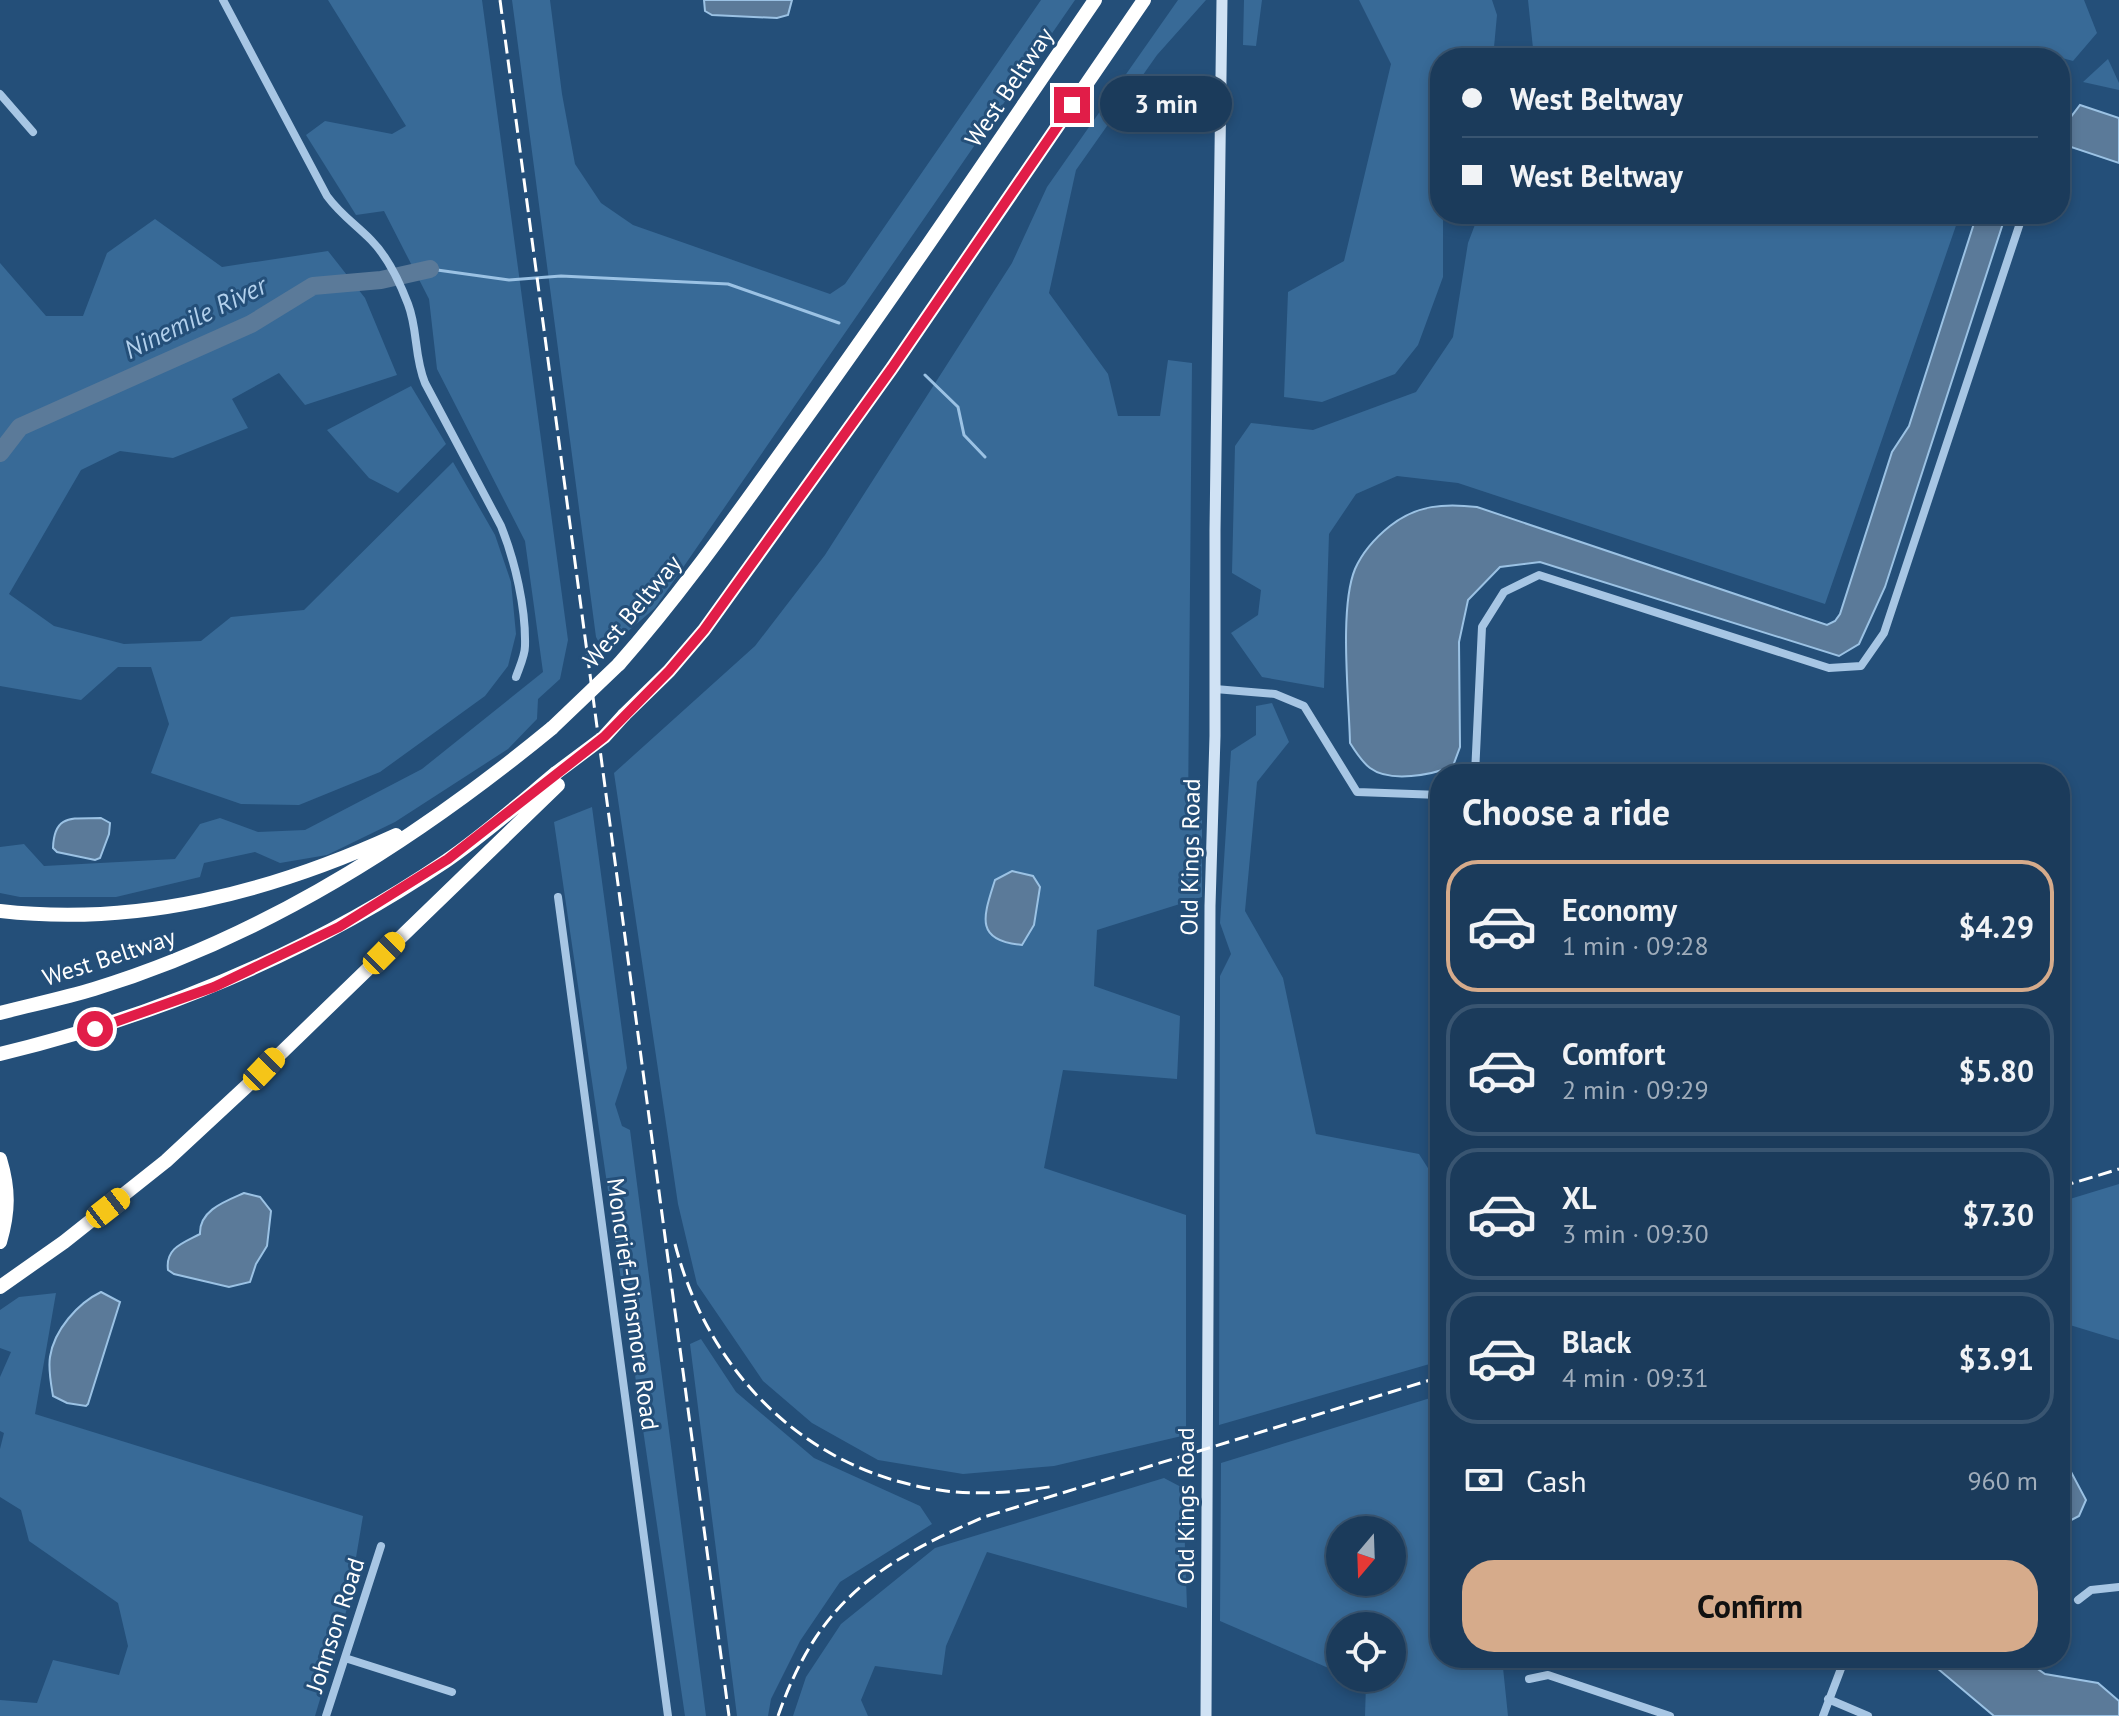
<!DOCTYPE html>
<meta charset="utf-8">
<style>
body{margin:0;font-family:"PT Sans",sans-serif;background:#244261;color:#f1f3f6;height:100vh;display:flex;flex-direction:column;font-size:30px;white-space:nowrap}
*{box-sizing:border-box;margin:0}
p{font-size:26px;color:#a0adbb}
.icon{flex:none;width:44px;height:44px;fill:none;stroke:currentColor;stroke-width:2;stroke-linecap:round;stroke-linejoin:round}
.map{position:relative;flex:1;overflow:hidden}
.sheet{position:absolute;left:1430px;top:764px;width:640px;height:904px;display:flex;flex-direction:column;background:#1b3b5b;border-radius:32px;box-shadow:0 4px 12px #0003,0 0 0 2px #395571}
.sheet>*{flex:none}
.top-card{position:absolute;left:1430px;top:48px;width:640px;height:176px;border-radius:32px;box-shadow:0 4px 12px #0003,0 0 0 2px #395571;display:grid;align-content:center;height:176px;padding:0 32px;background:#1b3b5b}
.needle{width:52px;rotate:199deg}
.fabs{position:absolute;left:1326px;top:1516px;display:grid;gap:16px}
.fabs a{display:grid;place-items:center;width:80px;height:80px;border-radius:50%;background:#1b3b5b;box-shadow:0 4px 12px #0003,0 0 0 2px #395571;font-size:40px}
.end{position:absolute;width:36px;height:36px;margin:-18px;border:10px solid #e11d48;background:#fff;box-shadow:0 0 0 4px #fff}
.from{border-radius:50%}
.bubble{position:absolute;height:56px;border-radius:28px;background:#1b3b5b;box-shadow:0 4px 12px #0003,0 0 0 2px #395571;font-size:26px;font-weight:700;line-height:56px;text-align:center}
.car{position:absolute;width:24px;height:48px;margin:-24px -12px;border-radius:10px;box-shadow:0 0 6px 2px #0007;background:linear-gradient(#f5c518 24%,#345 0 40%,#f5c518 0 76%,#345 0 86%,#f5c518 0)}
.top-card b{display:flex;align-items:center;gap:28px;height:76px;font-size:30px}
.top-card b+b{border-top:2px solid #395571}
.top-card i{width:20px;height:20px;background:#f1f3f6}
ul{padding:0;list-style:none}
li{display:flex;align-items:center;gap:24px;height:132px;margin:0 16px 12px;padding:0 16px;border:4px solid #395571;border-radius:32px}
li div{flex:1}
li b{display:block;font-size:30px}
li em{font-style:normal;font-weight:700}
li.on{border-color:#d6ab8b}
li>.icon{width:72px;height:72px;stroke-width:1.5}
h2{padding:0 32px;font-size:36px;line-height:96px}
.pay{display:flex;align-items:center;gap:20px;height:88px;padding:0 32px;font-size:30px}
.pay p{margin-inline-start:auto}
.button{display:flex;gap:16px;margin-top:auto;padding:16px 32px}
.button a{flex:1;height:92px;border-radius:32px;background:#d6ab8b;color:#111;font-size:32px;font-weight:700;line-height:92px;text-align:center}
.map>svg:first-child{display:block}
</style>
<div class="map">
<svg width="2119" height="1716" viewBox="0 0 2119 1716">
<rect width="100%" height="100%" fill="#244f79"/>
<path fill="#386a97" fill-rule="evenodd" d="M328,0H482L568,640L560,679L538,699L537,719L508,749L395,822L327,855L280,863L255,852L204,863L200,877L116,897H20L0,893V847L24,844L44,866L175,859L200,824L220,818L258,832L305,830L422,769L543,672L525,541L437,369L429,299L384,211L356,215L306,135L325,121L392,134L406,126Z
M512,0H550L562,94L575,164L601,203L633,225L830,294L845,284L1041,0H1075L655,608L604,652L596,637Z
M1178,0H1206L1157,55L1076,170L1049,293L1108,374L1118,416H1160L1168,360L1192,363L1188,814L1202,815V897L1097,930L1094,986L1180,1016L1177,1079L1063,1070L1044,1168L1186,1215V1435L1054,1466L963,1474L878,1460L812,1423L763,1381L697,1284L678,1204L614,773L755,646L825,555L1012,263L1047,187Z
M1244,0H1262L1256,46L1243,45Z
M1359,0H1492L1497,15L1493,58H1440V214H1443V277L1418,345L1395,374L1322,402L1284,397L1288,292L1344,261L1391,64Z
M1528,0H2084L2097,33L2073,61L2018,46L2014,58H1534Z
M2108,59L2119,83V90L2083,82Z
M1479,214H1960L1825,604L1458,483L1397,476L1356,494L1329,534L1324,688L1262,677L1231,633L1258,615L1261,590L1232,573L1235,446L1251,423L1313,430L1416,392L1453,337L1468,243Z
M155,219L222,267L328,251L365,298L397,375L305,405L279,373L232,399L248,428L173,458L120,451L81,470L9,594L54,626L124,644L201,641L231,617L304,610L453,462L495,535L511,582L516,634L508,666L485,696L380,772L299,805L241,804L151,773L169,724L151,667H118L81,700L0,686V263L46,316H83L107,253Z
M411,386L446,444L398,493L369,478L327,430Z
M1272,703L1289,742L1257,782L1245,911L1283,978L1316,1134L1419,1154L1440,1187V1361L1219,1425L1220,976L1231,954L1220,923L1231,751L1256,735V706Z
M592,807L627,1068L615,1104L622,1126L630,1130L706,1716H685L554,822Z
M2119,1184V1340L2060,1322V1202Z
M56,1293L35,1414L363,1516L348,1605L315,1716H0V1700L37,1703L53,1660L119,1675L128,1646L118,1603L29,1541L21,1510L0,1497V1449L4,1433L0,1431V1377L11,1352L0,1348V1310L19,1297Z
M701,1339L736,1392L814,1458L920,1506L932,1524L840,1582L800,1641L771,1699L768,1716H737L690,1344Z
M1440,1395V1658H1502L1508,1716H1365L1366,1684L1352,1678H1392V1626H1340V1673L1220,1621L1221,1463ZM1340,1530H1392V1582H1340Z
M1164,1478L1183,1488L1187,1608L987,1552L946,1646L942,1675L875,1666L861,1700L868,1716H793L806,1677L841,1624L935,1548Z"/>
<path fill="#5b7a99" stroke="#9bc2e4" stroke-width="2" d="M704,0H792L788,15L777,18L712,15L705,11Z
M2080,105L2119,118V163L2068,146L2061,130Z
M1977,214H2006L1885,587L1859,644L1839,656L1540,562L1500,567L1468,600L1459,642L1460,747L1453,766C1432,775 1390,783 1370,768C1362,762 1355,751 1350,743C1349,698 1339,608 1355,569C1363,551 1375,538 1390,526C1417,505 1444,503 1477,507L1827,625L1835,621L1840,614L1892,452L1909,426Z
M101,818L110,823L109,834L100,858L95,860L57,852L53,848C54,813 73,819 101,818Z
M1012,871L1033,876L1040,887L1034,925L1022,945C973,941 984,915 995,880Z
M244,1193L260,1197L271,1211L267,1246L256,1264L250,1282L229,1287L174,1274L168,1270C165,1248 183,1243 200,1234C199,1210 226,1201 244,1193Z
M101,1292L120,1302L88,1404L86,1406L67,1403L53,1396C51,1384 48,1369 50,1357C54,1330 78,1303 101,1292Z
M2060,1433L2070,1470L2086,1500L2079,1516L2060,1526Z
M1722,1658H1765L1754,1667L1730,1664Z
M1935,1658H2022L2045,1674L2098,1683L2119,1701V1716H1994L1937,1668Z"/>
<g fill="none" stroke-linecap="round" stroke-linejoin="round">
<path stroke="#9bc2e4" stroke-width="3" d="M430,269L509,280L561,276L728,284L839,323
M925,375L958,407L964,435L985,457"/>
<path stroke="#5b7a99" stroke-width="18" d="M0,453L20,427L251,324L313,286L381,280L430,269"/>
<path stroke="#a7c6e4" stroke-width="8" d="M223,0L327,196C340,214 355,224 371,240C387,256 400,283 408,304C418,330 414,356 425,383L501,526C515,561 526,608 525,646C525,656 519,668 516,677
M0,94L33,132
M2060,104L2063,95
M1215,689L1275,694L1304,706L1357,792L1440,795
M1475,774L1482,627L1504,592L1539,575L1829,668L1861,666L1884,633L2023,214
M558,897L668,1716
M2078,1600L2091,1590L2119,1587
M345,1658L452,1692
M1529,1679L1548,1675L1670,1716
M1828,1699L1868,1716
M326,1716L381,1546
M1823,1716L1845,1658"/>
<path stroke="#d0e2f4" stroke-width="11" d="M1206,1716L1210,906L1215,736V531L1222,0"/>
<path stroke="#fff" stroke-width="14" d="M619,664C681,594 734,518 788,443C894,297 994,148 1095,0
M624,715L669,671L704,630L892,368L1144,0
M0,911C138,927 271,892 396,835
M0,1013C31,1005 64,998 94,989C264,937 416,840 552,728
M0,1054C161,1015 308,954 446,861C484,835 520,803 556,773
M0,1159C9,1189 9,1211 0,1242
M0,1287L64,1242L166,1161L249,1084L558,785"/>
<path stroke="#fff" stroke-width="3" stroke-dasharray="14 6" stroke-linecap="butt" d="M500,0L729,1716
M2060,1187L2119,1169
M675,1244C709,1375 809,1474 946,1491C982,1495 1019,1492 1055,1486
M778,1716C818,1602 877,1563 984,1517L1440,1377"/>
<path stroke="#fff" stroke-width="14" d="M552,728L619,664
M556,773L604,737L624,715"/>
</g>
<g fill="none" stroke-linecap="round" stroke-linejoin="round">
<path stroke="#e11d48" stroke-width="10" d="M95,1029L214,987L339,927L448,859L604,737L669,671L704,630L892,368L1072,105"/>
</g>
<g text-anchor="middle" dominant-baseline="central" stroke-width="6" stroke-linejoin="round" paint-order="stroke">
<g font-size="24" fill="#fff" stroke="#244f79">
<text transform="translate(1009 87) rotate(-56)">West Beltway</text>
<text transform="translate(632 611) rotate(-50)">West Beltway</text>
<text transform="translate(1190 857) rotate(-89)">Old Kings Road</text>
<text transform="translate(109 957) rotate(-18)">West Beltway</text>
<text transform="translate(633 1304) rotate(82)">Moncrief-Dinsmore Road</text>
<text transform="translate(1185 1506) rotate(-90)">Old Kings Road</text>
<text transform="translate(335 1625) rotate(-72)">Johnson Road</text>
</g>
<g font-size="26" font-style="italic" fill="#b2d0ec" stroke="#244f79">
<text transform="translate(195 317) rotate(-26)">Ninemile River</text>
</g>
</g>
</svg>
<div class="fabs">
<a><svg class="needle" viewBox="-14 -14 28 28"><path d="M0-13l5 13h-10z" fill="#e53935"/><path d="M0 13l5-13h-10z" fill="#a0adbb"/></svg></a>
<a><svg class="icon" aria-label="locate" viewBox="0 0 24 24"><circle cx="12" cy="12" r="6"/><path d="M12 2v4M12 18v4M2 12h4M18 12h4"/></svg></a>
</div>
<i class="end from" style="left:95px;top:1029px"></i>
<i class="end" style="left:1072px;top:105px"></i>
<div class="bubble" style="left:1100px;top:76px;width:132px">3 min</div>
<i class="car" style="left:384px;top:953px;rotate:45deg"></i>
<i class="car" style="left:264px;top:1069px;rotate:44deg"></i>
<i class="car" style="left:108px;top:1208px;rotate:52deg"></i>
<div class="top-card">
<b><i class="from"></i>West Beltway</b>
<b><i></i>West Beltway</b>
</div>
<section class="sheet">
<h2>Choose a ride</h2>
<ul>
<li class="on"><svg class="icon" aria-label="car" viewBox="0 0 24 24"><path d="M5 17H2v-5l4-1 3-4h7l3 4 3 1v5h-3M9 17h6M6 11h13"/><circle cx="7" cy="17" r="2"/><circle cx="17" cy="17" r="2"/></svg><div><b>Economy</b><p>1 min · 09:28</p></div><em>$4.29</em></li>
<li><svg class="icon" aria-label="car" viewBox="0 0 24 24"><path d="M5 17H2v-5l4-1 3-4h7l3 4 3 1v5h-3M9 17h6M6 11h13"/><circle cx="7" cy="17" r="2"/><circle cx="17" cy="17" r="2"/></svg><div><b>Comfort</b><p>2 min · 09:29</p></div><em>$5.80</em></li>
<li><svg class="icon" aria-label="car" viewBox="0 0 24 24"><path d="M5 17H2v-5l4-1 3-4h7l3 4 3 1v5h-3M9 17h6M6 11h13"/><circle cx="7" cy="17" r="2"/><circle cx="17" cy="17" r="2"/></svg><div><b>XL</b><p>3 min · 09:30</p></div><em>$7.30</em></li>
<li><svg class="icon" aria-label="car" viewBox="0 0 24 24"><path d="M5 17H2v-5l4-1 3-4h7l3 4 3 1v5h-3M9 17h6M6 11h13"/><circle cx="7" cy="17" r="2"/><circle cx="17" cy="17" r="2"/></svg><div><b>Black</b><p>4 min · 09:31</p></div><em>$3.91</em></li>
</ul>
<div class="pay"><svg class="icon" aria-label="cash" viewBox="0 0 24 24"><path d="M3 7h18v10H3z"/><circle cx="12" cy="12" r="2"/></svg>Cash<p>960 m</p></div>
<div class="button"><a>Confirm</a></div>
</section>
</div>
